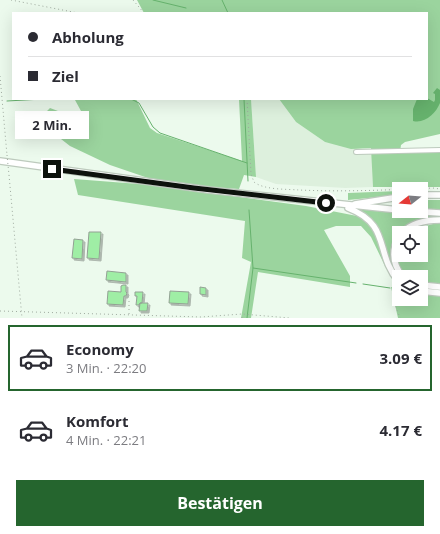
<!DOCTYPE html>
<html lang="de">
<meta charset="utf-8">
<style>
body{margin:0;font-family:"Open Sans",sans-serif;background:#f7f7f7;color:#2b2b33;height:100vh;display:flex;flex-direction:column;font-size:15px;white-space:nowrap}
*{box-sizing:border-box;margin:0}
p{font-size:13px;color:#7c7c81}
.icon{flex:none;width:22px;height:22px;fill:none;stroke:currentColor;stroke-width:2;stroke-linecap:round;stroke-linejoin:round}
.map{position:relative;height:318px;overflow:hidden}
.side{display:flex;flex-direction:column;background:#fff;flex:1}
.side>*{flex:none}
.banner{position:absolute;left:12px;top:12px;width:416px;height:88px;border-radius:0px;box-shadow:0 4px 16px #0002;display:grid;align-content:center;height:88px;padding:0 16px;background:#fff}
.needle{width:26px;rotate:253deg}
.fabs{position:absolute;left:392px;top:182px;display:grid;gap:8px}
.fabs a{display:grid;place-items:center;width:36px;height:36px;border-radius:0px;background:#fff;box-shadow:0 4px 16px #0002;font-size:20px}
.end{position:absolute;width:18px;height:18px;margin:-9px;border:5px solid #0d120d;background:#fff;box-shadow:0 0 0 2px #fff}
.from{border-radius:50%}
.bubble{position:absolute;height:28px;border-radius:0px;background:#fff;box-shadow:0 4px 16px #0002;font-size:13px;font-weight:700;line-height:28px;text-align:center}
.banner b{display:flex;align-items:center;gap:14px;height:38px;font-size:15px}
.banner b+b{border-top:1px solid #e1e1e2}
.banner i{width:10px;height:10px;background:#2b2b33}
ul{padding:7px 0 0;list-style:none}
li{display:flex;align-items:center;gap:12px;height:66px;margin:0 8px 6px;padding:0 8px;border:2px solid transparent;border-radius:0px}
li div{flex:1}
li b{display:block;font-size:15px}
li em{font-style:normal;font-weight:700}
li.selected{border-color:#25652e}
li>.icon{width:36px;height:36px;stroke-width:1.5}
.button{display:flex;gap:8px;margin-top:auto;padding:8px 16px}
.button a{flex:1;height:46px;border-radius:0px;background:#25652e;color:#fff;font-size:16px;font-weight:700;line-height:46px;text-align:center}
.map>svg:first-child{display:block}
</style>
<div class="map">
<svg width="440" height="318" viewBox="0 0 440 318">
<defs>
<filter id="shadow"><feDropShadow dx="2" dy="2" stdDeviation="0" flood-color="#0004"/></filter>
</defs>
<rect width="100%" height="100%" fill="#ecfaed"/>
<path fill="#ddf0dd" d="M251,99H279L296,122L325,142L362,149L372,148L373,187L345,188L276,184L256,177Z"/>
<path fill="#9bd49e" d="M137,0H440V134L405,142L401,145L400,152H440V187H373L371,148L351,149L325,142L296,122L279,99H427V13H144Z
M87,99H136L150,128L157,133L242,161L239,99H251L256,177L244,175L239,189L211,187L151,179L110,165L70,146L52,132L45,124L44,114L50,108L74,117L80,116L81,111L75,100Z
M74,179L152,185L306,206L357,216L367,221L375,232L386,263L385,266L371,237L361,226H336L324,230L350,276V287L258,272L251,318H241L251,262L242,258L245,221L78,195Z
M399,191V195L348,200V193Z
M421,200H440V210L421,209Z
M357,208L439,217C410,219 384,233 392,266L378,228L372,220Z
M440,222V285L421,283V277H407C398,268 394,256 399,244V255H421V233H408L415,229Z
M399,284V299H421V294L440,295V318H398L391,287H395Z"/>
<path fill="#66b26d" d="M437,88L440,90C440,93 440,99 440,103C436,113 425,124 413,121V109L417,99H427V98L434,102L435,100V94L433,93Z"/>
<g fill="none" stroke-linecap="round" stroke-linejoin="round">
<path stroke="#66b26d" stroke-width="1" d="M153,0L186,8
M222,0L228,13
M131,99L139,103L153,127L160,133L247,163
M244,99L248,181
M7,101L43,99
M253,268L356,283
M363,284L390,288
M247,318L253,268L249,210"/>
</g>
<path fill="#9feea5" stroke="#93a094" filter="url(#shadow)" d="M89,232H101L99,259L87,258Z
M74,239L83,240L82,259L72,258Z
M107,271L126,273V282L106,280Z
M123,285H126V292L127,293L126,296H124L123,305L107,304L108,291L121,292V286Z
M200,287L206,288V295L200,294Z
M170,291L189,292L188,304L169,303Z
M135,292H143L142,303H140L139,305H136L137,296H135Z
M140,303H148L147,311H139Z"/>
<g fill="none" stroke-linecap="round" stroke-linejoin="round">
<defs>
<path id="minor" d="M356,152L440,150"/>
<path id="major" d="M0,161L209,190L399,210
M421,195H440
M355,204L399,197
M348,208C392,225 374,253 399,282
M412,211L440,213
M402,233C412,222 426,220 440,220
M399,236C391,251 392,264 403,277
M421,285L440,287
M421,291L440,293"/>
</defs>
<use href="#minor" stroke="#bdcabd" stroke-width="6"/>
<use href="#major" stroke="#bdcabd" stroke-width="8"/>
<path stroke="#9faa9f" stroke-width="1" stroke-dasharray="1 3" stroke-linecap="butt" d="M11,0L78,13
M133,0L144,13
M0,76L7,155
M247,99L251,174L254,182C264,190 286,189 299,190C344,192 388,190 433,188L440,189
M9,175L22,318
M393,299L400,318
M0,311L201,317L242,314L290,318
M129,314V301
M242,318V315"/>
<use href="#minor" stroke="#fff" stroke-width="4"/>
<use href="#major" stroke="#fff" stroke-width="5.5"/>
<path stroke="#9faa9f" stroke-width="1" stroke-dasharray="1 3" stroke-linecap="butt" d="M7,155L9,175"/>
</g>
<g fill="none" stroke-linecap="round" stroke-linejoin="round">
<path stroke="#0d120d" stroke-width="5" d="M52,169L194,188L326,203"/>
</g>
</svg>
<div class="fabs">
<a><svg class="needle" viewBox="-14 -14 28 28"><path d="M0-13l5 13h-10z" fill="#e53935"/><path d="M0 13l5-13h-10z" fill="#7c7c81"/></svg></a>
<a><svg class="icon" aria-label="locate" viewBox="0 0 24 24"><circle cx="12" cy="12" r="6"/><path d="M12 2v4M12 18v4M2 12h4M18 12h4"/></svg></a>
<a><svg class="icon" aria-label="layers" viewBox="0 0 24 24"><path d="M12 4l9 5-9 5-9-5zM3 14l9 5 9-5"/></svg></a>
</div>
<i class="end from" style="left:326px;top:203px"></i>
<i class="end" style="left:52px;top:169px"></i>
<div class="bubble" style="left:15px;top:111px;width:74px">2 Min.</div>
<div class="banner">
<b><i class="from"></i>Abholung</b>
<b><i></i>Ziel</b>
</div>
</div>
<section class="side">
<ul>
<li class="selected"><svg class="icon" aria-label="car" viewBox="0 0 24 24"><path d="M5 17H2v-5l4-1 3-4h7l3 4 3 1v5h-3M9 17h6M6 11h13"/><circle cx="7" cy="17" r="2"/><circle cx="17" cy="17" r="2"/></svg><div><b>Economy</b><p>3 Min. · 22:20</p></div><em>3.09 €</em></li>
<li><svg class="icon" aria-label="car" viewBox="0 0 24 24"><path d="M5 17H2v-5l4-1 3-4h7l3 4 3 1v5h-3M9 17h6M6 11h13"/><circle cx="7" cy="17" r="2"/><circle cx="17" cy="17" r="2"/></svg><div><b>Komfort</b><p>4 Min. · 22:21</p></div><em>4.17 €</em></li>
</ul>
<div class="button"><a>Bestätigen</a></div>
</section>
